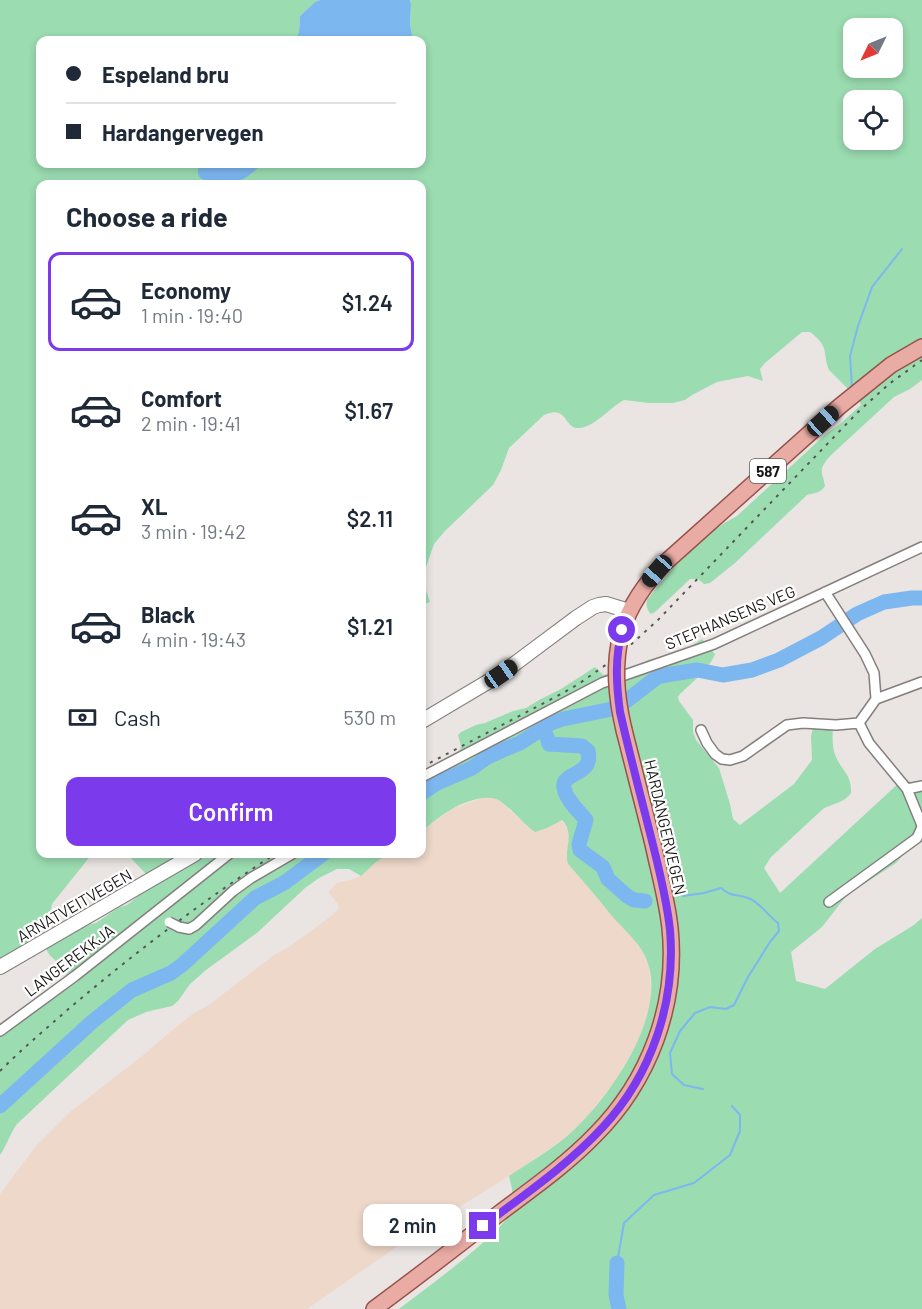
<!DOCTYPE html>
<meta charset="utf-8">
<style>
body{margin:0;font-family:Barlow,sans-serif;background:#f6f6f7;color:#1f2937;height:100vh;display:flex;flex-direction:column;font-size:22px;white-space:nowrap}
*{box-sizing:border-box;margin:0}
p{font-size:20px;color:#747a83}
.icon{flex:none;width:33px;height:33px;fill:none;stroke:currentColor;stroke-width:2;stroke-linecap:round;stroke-linejoin:round}
.map{position:relative;flex:1;overflow:hidden}
.panel{position:absolute;left:36px;top:180px;width:390px;height:678px;display:flex;flex-direction:column;background:#fff;border-radius:12px;box-shadow:0 3px 9px #0003}
.panel>*{flex:none}
.banner{position:absolute;left:36px;top:36px;width:390px;height:132px;border-radius:12px;box-shadow:0 3px 9px #0003;display:grid;align-content:center;height:132px;padding:0 30px;background:#fff}
.needle{width:39px;rotate:227deg}
.controls{position:absolute;left:843px;top:18px;display:grid;gap:12px}
.controls a{display:grid;place-items:center;width:60px;height:60px;border-radius:12px;background:#fff;box-shadow:0 3px 9px #0003;font-size:30px}
.end{position:absolute;width:27px;height:27px;margin:-14px;border:8px solid #7c3aed;background:#fff;box-shadow:0 0 0 3px #fff}
.from{border-radius:50%}
.bubble{position:absolute;height:42px;border-radius:12px;background:#fff;box-shadow:0 3px 9px #0003;font-size:20px;font-weight:600;line-height:42px;text-align:center}
.car{position:absolute;width:18px;height:36px;margin:-18px -9px;border-radius:8px;box-shadow:0 0 4px 2px #0007;background:linear-gradient(#222 24%,#8ab4d8 0 40%,#222 0 76%,#8ab4d8 0 86%,#222 0)}
.banner b{display:flex;align-items:center;gap:21px;height:57px;font-size:22px}
.banner b+b{border-top:2px solid #e0e1e3}
.banner i{width:15px;height:15px;background:#1f2937}
ul{padding:0;list-style:none}
li{display:flex;align-items:center;gap:18px;height:99px;margin:0 12px 9px;padding:0 18px;border:3px solid transparent;border-radius:12px}
li div{flex:1}
li b{display:block;font-size:22px}
li em{font-style:normal;font-weight:600}
li.on{border-color:#7c3aed}
li>.icon{width:54px;height:54px;stroke-width:1.5}
h2{padding:0 30px;font-size:27px;line-height:72px}
.pay{display:flex;align-items:center;gap:15px;height:66px;padding:0 30px;font-size:22px}
.pay p{margin-inline-start:auto}
.action{display:flex;gap:12px;margin-top:auto;padding:12px 30px}
.action a{flex:1;height:69px;border-radius:12px;background:#7c3aed;color:#fff;font-size:24px;font-weight:600;line-height:69px;text-align:center}
.map>svg:first-child{display:block}
</style>
<div class="map">
<svg width="922" height="1309" viewBox="0 0 922 1309">
<rect width="100%" height="100%" fill="#eae5e2"/>
<path fill="#edd8ca" d="M486,797H494L501,802L528,827L540,831L561,820L568,830L569,838L566,856L568,864L635,941L642,951L649,967L651,988L650,1005L640,1037L616,1080L585,1119L565,1138L509,1176L408,1239L307,1309H0V1194L36,1146L70,1112L146,1053L165,1036L194,1013L209,1005L274,955L289,947L330,917L339,909L338,904L328,892L337,883L350,880L361,876L376,862L389,854H422V831L453,808Z"/>
<path fill="#9bdcb1" fill-rule="evenodd" d="M0,0H320L315,2L300,16L299,32L295,40H40V164H200L198,166L203,180L211,181L259,166L263,164H422V40H413L410,24L411,4L410,0H922V380L910,389L894,397L829,457C818,471 822,470 825,486C821,493 814,493 807,495L735,563L710,583L704,584L698,579H690L655,612L651,614C647,610 646,606 647,600C670,570 703,533 737,516L827,433L840,424L861,405L859,400L829,370C822,352 830,347 810,332H802L765,363L760,369L763,381L748,376L717,382L692,395L685,400L673,403H649L624,400C610,407 596,426 580,428C563,430 569,404 544,415L509,448L501,470L493,485L445,531L434,544L422,579L430,602L422,605V184H40V854H92L52,904L49,920L45,928L13,954L0,961ZM854,28H892V68H854ZM854,100H892V140H854Z
M702,639L715,654C709,670 692,682 680,694L678,697L679,701L693,720V732L696,740L719,768L730,804L733,819L740,825L794,784L812,760L811,736L815,721L833,722C833,733 831,747 836,757C842,771 852,775 851,793C844,803 833,803 823,809L771,857L764,868L780,893L902,780L922,784V833L896,863L847,895L822,927L791,952L796,981L825,989L875,949L914,925L922,918V1309H399C421,1292 507,1230 513,1208C515,1198 511,1185 509,1176C528,1163 549,1151 566,1137C605,1104 664,1022 649,967C644,946 626,932 612,916C598,898 583,881 568,864C563,847 576,836 562,820L547,828L535,832C522,823 513,810 500,801C489,793 463,802 452,809C441,815 431,824 422,831V772L435,765L447,763L459,753L461,746L458,735L461,732L476,725L485,723L513,711L526,708L539,700L561,689L595,667L603,675L631,670L648,660L685,650Z
M127,854H389L376,862L361,876L349,869H337L319,878L305,888L258,932L206,970L190,984L178,1001L172,1006L146,1012L128,1020L17,1124C10,1133 7,1145 0,1155V1034L32,1008L68,973C62,963 49,959 46,948L84,926L96,923L118,908L127,905L137,897L146,888L147,875Z"/>
<path fill="#7cb7f0" d="M320,0H410L411,4L410,24L413,40H295L299,32L300,16L315,2Z
M200,164H263C256,169 249,177 240,180C227,185 188,186 200,164Z"/>
<g fill="none" stroke-linecap="round" stroke-linejoin="round">
<path stroke="#7cb7f0" stroke-width="2" d="M852,387L850,356L858,326L872,287L902,249
M683,896L704,893L721,888C733,898 735,893 748,898C760,902 768,916 778,923L779,931L770,942L748,977L734,1005L726,1009L710,1007L695,1013L680,1031L670,1053L672,1074L684,1085L703,1089
M617,1263L624,1223L654,1195L694,1183L730,1155L740,1131V1115L732,1106"/>
<path stroke="#7cb7f0" stroke-width="15" d="M542,729L547,737L549,744L582,746L588,751C594,777 561,771 564,788C566,800 579,811 586,820L579,844L580,850L603,867L608,879L627,896L634,900L645,901
M422,793L437,783L472,768L486,758L505,749L520,743L551,723L563,719L617,708L656,678L660,676L697,670L723,675L752,670L779,660L821,638L857,614L884,602L912,598H922
M0,1106L93,1021L132,990L171,973L182,965L255,898L284,883L323,854
M617,1263L616,1295L619,1309"/>
<defs>
<path id="street" d="M825,592L865,654L874,673L876,699L859,723L869,743L907,789L921,823L922,827L917,838L829,902
M876,699L922,682
M701,730L707,743L715,754L722,759L730,760L743,756L787,725L803,723L836,725L859,723
M422,777L602,683L714,644L922,547
M907,789L922,786
M179,927L189,929L196,925L233,891L251,878L292,854
M0,1031L75,976L229,854"/>
<path id="secondary" d="M422,721L501,674L576,618L593,607L599,605L606,604L629,611
M0,967L195,854"/>
<path id="primary" d="M622,630C631,603 646,582 666,562L840,406L891,365L922,347
M374,1309C417,1277 459,1245 501,1212C533,1188 567,1164 595,1135C649,1081 678,1005 670,928C667,900 659,872 653,844C643,806 634,768 624,730"/>
</defs>
<use href="#street" stroke="#847f7d" stroke-width="12"/>
<use href="#secondary" stroke="#847f7d" stroke-width="16"/>
<use href="#primary" stroke="#97534b" stroke-width="18"/>
<use href="#street" stroke="#fff" stroke-width="9"/>
<use href="#secondary" stroke="#fff" stroke-width="14"/>
<use href="#primary" stroke="#e9aca4" stroke-width="15"/>
<path stroke="#595654" stroke-width="2" stroke-dasharray="3 6" stroke-linecap="butt" d="M422,767L563,693L580,683L617,657L657,621L858,412L889,384L922,360
M0,1071C23,1048 48,1027 72,1006C137,951 204,900 275,854"/>
<defs>
<path id="street-bridge" d="M169,922L179,927"/>
<path id="primary-bridge" d="M622,630C613,664 616,696 624,730"/>
</defs>
<use href="#street-bridge" stroke="#847f7d" stroke-width="12" stroke-linecap="butt"/>
<use href="#primary-bridge" stroke="#97534b" stroke-width="18" stroke-linecap="butt"/>
<use href="#street-bridge" stroke="#fff" stroke-width="9"/>
<use href="#primary-bridge" stroke="#e9aca4" stroke-width="15"/>
</g>
<g fill="none" stroke-linecap="round" stroke-linejoin="round">
<path stroke="#7c3aed" stroke-width="8" d="M483,1226C524,1195 568,1165 603,1127C652,1074 676,1002 670,930C667,901 660,873 653,845C642,801 630,756 620,712C616,683 615,658 622,630"/>
</g>
<g text-anchor="middle" dominant-baseline="central" stroke-width="4.5" stroke-linejoin="round" paint-order="stroke">
<rect fill="#fff" stroke="#5e5d5c" stroke-width="1.5" x="750" y="459" width="36" height="24" rx="4.5"/>
<g font-size="15" font-weight="bold" fill="#191716">
<text x="768" y="471">587</text>
</g>
<g font-size="16" fill="#191716" stroke="#fff">
<text transform="translate(730 617) rotate(-23)">STEPHANSENS VEG</text>
<text transform="translate(666 827) rotate(77)">HARDANGERVEGEN</text>
<text transform="translate(74 905) rotate(-30)">ARNATVEITVEGEN</text>
<text transform="translate(69 960) rotate(-37)">LANGEREKKJA</text>
</g>
</g>
</svg>
<div class="controls">
<a><svg class="needle" viewBox="-14 -14 28 28"><path d="M0-13l5 13h-10z" fill="#e53935"/><path d="M0 13l5-13h-10z" fill="#747a83"/></svg></a>
<a><svg class="icon" aria-label="locate" viewBox="0 0 24 24"><circle cx="12" cy="12" r="6"/><path d="M12 2v4M12 18v4M2 12h4M18 12h4"/></svg></a>
</div>
<i class="end from" style="left:622px;top:630px"></i>
<i class="end" style="left:483px;top:1226px"></i>
<div class="bubble" style="left:363px;top:1204px;width:99px">2 min</div>
<i class="car" style="left:823px;top:421px;rotate:48deg"></i>
<i class="car" style="left:657px;top:571px;rotate:221deg"></i>
<i class="car" style="left:501px;top:674px;rotate:55deg"></i>
<div class="banner">
<b><i class="from"></i>Espeland bru</b>
<b><i></i>Hardangervegen</b>
</div>
<section class="panel">
<h2>Choose a ride</h2>
<ul>
<li class="on"><svg class="icon" aria-label="car" viewBox="0 0 24 24"><path d="M5 17H2v-5l4-1 3-4h7l3 4 3 1v5h-3M9 17h6M6 11h13"/><circle cx="7" cy="17" r="2"/><circle cx="17" cy="17" r="2"/></svg><div><b>Economy</b><p>1 min · 19:40</p></div><em>$1.24</em></li>
<li><svg class="icon" aria-label="car" viewBox="0 0 24 24"><path d="M5 17H2v-5l4-1 3-4h7l3 4 3 1v5h-3M9 17h6M6 11h13"/><circle cx="7" cy="17" r="2"/><circle cx="17" cy="17" r="2"/></svg><div><b>Comfort</b><p>2 min · 19:41</p></div><em>$1.67</em></li>
<li><svg class="icon" aria-label="car" viewBox="0 0 24 24"><path d="M5 17H2v-5l4-1 3-4h7l3 4 3 1v5h-3M9 17h6M6 11h13"/><circle cx="7" cy="17" r="2"/><circle cx="17" cy="17" r="2"/></svg><div><b>XL</b><p>3 min · 19:42</p></div><em>$2.11</em></li>
<li><svg class="icon" aria-label="car" viewBox="0 0 24 24"><path d="M5 17H2v-5l4-1 3-4h7l3 4 3 1v5h-3M9 17h6M6 11h13"/><circle cx="7" cy="17" r="2"/><circle cx="17" cy="17" r="2"/></svg><div><b>Black</b><p>4 min · 19:43</p></div><em>$1.21</em></li>
</ul>
<div class="pay"><svg class="icon" aria-label="cash" viewBox="0 0 24 24"><path d="M3 7h18v10H3z"/><circle cx="12" cy="12" r="2"/></svg>Cash<p>530 m</p></div>
<div class="action"><a>Confirm</a></div>
</section>
</div>
